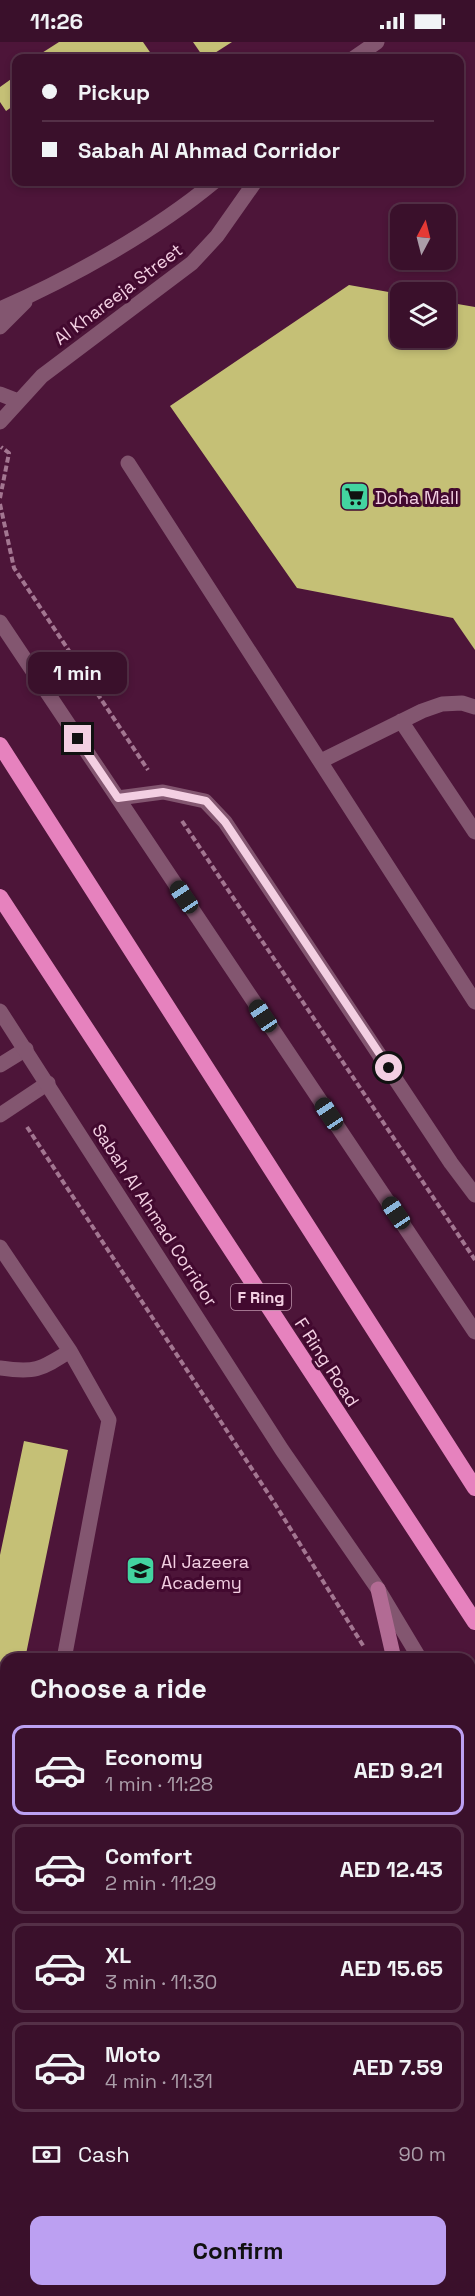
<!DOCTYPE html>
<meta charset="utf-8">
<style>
body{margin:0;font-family:"Space Grotesk",sans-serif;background:#451e37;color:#f1f3f6;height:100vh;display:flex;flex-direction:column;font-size:22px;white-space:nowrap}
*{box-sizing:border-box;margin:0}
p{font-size:20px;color:#ab9da9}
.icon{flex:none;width:33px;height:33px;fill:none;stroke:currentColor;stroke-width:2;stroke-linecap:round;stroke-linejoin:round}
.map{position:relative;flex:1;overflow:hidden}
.details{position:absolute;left:0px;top:1611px;width:476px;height:644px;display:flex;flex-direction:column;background:#3a102b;border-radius:18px 18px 0 0;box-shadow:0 3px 9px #0003,0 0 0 2px #543047}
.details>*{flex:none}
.guide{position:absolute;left:12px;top:12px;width:452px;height:132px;border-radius:12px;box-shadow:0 3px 9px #0003,0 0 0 2px #543047;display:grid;align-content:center;height:132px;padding:0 30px;background:#3a102b}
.needle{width:39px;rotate:7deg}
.fabs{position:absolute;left:390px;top:162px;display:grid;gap:12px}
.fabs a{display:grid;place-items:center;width:66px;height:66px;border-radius:12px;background:#3a102b;box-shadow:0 3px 9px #0003,0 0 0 2px #543047;font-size:30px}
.end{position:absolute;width:27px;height:27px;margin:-14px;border:8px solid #f3cfe2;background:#111;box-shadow:0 0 0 3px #111}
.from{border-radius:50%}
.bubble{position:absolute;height:42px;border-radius:12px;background:#3a102b;box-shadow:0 3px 9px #0003,0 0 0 2px #543047;font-size:20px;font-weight:600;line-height:42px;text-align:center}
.car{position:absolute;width:18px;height:36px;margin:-18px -9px;border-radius:8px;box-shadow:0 0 4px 2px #0007;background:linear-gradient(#222 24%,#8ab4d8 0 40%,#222 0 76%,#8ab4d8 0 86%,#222 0)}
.guide b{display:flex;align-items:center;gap:21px;height:57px;font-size:22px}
.guide b+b{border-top:2px solid #543047}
.guide i{width:15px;height:15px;background:#f1f3f6}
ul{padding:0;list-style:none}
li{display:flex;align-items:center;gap:18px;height:90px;margin:0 12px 9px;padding:0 18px;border:3px solid #543047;border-radius:12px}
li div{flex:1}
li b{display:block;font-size:22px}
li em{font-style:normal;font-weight:600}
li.selected{border-color:#bca0f2}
li>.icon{width:54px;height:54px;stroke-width:1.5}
h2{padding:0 30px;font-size:27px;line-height:72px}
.pay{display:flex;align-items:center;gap:15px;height:66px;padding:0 30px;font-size:22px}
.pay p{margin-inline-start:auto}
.button{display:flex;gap:12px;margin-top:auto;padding:12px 30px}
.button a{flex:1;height:69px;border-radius:12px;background:#bca0f2;color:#111;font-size:24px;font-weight:600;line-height:69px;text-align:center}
.status{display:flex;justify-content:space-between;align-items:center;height:42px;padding:0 30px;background:#3a102b;direction:ltr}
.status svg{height:16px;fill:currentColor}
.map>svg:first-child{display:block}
</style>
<div class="status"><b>11:26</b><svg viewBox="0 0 49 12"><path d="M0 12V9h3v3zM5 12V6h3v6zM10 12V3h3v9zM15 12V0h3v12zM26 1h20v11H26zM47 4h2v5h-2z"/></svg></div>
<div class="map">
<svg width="475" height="2254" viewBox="0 0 475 2254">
<rect width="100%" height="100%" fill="#4d1539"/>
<path fill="#c5c076" d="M59,0H143L154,16H34Z
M193,0H232L207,16H204Z
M14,35L16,40V62L6,69L0,60V45Z
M349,243L400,252V296H446V260L475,265V608L453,576L297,546L170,364Z
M24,1399L68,1408L25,1617H6V1649L0,1648V1513Z
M4,1693L6,1696V1797L0,1800V1696Z
M278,2248H387L390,2254H270Z"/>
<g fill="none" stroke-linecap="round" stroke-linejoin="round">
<path stroke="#a37691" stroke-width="4" stroke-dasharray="6 3" stroke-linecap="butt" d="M0,456L9,411L1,405
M0,462L14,526L148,728
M182,779L475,1218
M27,1085L275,1462L364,1605
M0,2037L6,2033
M470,2051L475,2049
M186,2254L194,2248"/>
<path stroke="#835670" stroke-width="15" d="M128,421L475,960
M401,679L475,790
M321,719L422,669L442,662L462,661L475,665
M118,756L163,750L205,759L225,780L451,1121L475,1153
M0,1023L26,1007
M0,1073L48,1041
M0,1205L70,1309L109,1378L64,1617
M0,1326C35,1331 40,1328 70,1309
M0,1933L6,1926"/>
<path stroke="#835670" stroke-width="15" d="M354,16L377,0
M0,267C71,236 155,189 214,140
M0,285L25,260
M0,352L18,359
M0,380L42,334L192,221L217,194L255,140"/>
<path stroke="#835670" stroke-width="15" d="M0,580L475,1290
M0,969L282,1408L378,1547L420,1617
M470,1698L475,1707"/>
<path stroke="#b26b94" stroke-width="15" d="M378,1547L394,1617
M470,1811L475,1808
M470,1935L475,1932
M470,2012H475
M0,2108L6,2104
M0,2227L6,2223"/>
<path stroke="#e682be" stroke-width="16" d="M0,703L475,1446
M0,855L475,1580"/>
</g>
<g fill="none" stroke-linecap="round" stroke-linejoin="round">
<path stroke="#f3cfe2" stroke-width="8" d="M78,697L118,756L163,750L206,759L225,780L389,1026"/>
</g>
<defs>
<symbol id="supermarket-square" viewBox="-11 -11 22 22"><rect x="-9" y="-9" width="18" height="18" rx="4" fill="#43d4a0" stroke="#42092f"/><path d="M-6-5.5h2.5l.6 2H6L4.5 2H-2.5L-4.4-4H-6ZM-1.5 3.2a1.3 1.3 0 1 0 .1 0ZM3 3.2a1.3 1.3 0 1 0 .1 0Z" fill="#111"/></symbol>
<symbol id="school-square" viewBox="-11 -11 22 22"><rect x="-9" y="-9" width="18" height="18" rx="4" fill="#43d4a0" stroke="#42092f"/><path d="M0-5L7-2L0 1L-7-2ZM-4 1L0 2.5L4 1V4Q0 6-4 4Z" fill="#111"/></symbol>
</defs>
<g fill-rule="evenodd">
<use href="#supermarket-square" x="338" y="438" width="33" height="33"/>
<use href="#school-square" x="124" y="1512" width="33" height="33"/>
</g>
<g text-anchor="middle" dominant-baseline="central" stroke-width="6" stroke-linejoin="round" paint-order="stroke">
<rect fill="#42092f" stroke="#be94ac" stroke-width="1.5" x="231" y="1242" width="60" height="26" rx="4.5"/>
<g font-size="16" font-weight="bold" fill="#f3cfe2">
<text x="261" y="1255">F Ring</text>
</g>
<g font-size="18" fill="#f3cfe2" stroke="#42092f">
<text transform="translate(118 252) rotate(-37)">Al Khareeja Street</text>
<text transform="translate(155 1173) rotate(57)">Sabah Al Ahmad Corridor</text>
<text transform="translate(327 1320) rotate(57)">F Ring Road</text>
</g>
<g font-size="18" fill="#f3cfe2" stroke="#42092f" text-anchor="start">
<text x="375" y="455">Doha Mall</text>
<text x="161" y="1519">Al Jazeera<tspan x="161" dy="21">Academy</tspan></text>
</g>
</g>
</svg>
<div class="fabs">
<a><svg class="needle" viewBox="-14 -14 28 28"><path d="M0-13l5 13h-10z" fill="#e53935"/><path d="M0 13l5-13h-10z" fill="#ab9da9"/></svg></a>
<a><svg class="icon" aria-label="layers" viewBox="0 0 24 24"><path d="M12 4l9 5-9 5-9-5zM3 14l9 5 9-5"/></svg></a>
</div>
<i class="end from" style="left:389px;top:1026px"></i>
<i class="end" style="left:78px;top:697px"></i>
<div class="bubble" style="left:28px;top:610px;width:99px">1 min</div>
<i class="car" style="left:184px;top:855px;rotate:326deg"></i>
<i class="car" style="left:263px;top:974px;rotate:326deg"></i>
<i class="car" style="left:329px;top:1072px;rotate:326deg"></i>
<i class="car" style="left:396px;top:1171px;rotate:326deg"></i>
<div class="guide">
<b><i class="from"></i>Pickup</b>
<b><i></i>Sabah Al Ahmad Corridor</b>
</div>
<section class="details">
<h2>Choose a ride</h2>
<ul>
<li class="selected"><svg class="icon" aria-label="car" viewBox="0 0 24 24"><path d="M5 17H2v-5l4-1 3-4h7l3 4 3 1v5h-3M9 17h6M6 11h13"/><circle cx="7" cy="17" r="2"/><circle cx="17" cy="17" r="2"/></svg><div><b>Economy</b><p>1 min · 11:28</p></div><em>AED 9.21</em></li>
<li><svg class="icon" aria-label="car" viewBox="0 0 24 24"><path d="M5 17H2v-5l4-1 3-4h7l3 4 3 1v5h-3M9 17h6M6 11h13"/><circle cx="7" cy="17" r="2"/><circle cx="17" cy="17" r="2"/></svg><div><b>Comfort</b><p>2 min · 11:29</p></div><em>AED 12.43</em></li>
<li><svg class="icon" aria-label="car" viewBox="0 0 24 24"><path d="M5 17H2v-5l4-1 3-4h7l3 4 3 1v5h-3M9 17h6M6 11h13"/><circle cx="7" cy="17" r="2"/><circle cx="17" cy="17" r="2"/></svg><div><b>XL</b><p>3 min · 11:30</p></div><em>AED 15.65</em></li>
<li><svg class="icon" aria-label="car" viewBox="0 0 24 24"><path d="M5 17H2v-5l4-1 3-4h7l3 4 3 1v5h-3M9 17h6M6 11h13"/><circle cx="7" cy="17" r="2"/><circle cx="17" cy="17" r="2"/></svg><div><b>Moto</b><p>4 min · 11:31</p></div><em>AED 7.59</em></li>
</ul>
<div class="pay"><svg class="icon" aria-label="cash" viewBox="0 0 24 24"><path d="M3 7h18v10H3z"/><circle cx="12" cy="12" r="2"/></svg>Cash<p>90 m</p></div>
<div class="button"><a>Confirm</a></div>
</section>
</div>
